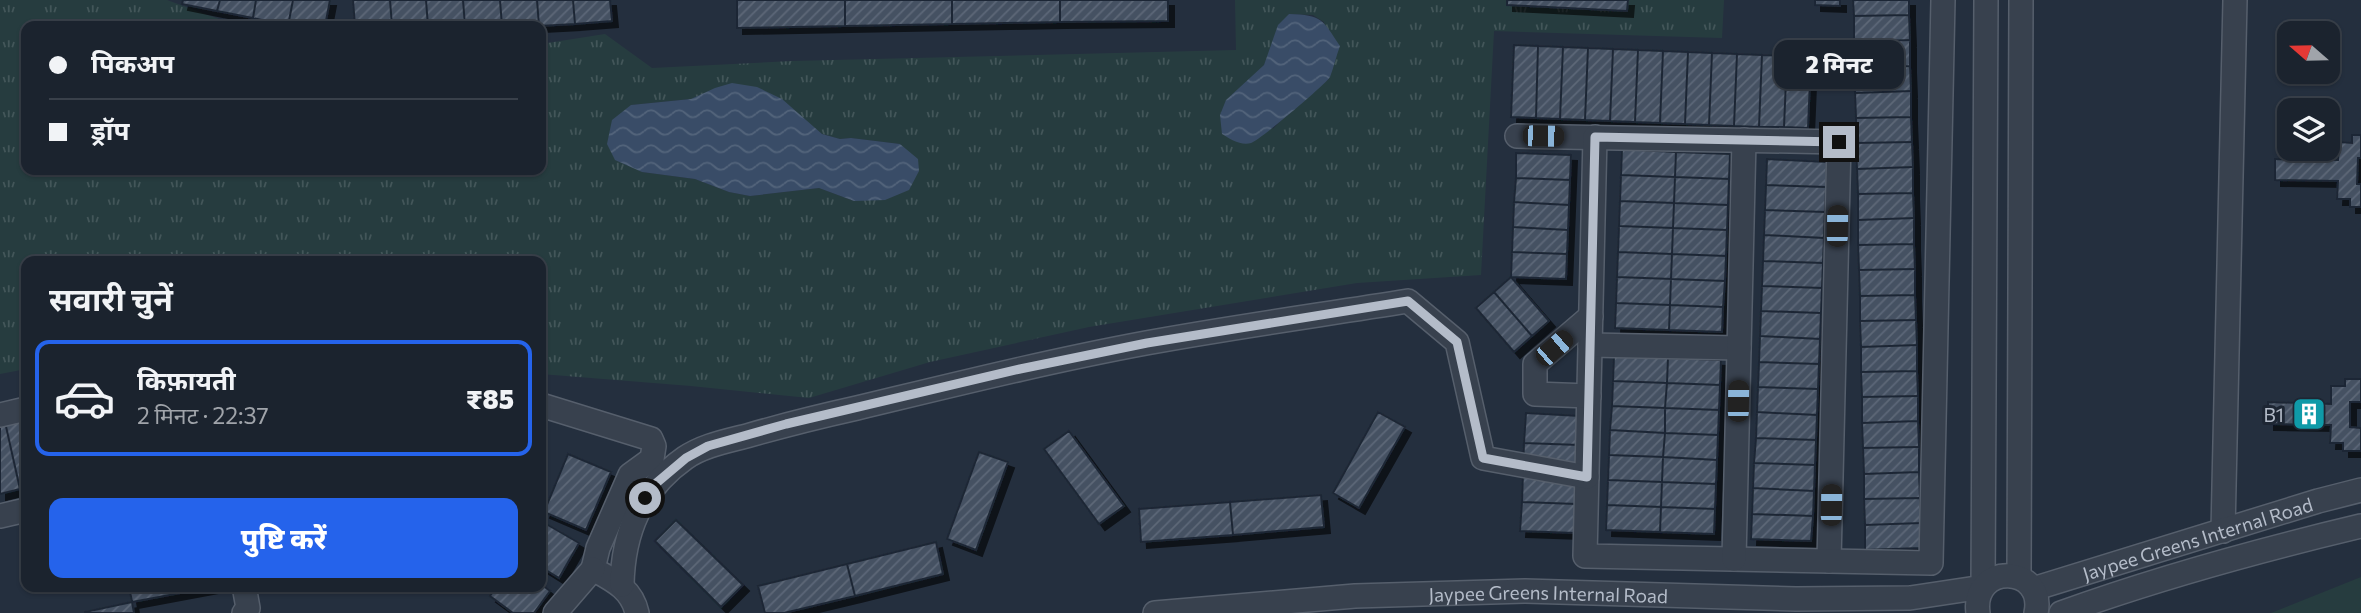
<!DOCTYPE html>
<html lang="hi">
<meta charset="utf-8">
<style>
body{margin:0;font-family:Commissioner,"Noto Sans Devanagari",sans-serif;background:#282f3a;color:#f1f3f6;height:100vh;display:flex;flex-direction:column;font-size:26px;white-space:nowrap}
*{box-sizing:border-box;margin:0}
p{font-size:23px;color:#a0a4aa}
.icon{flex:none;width:38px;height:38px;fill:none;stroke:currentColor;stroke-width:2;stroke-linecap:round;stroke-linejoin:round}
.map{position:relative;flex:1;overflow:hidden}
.side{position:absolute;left:21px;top:256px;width:525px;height:336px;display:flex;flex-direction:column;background:#1b232e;border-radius:14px;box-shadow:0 2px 5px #0004,0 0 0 2px #39404a}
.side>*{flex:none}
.top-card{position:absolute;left:21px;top:21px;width:525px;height:154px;border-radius:14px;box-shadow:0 2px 5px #0004,0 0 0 2px #39404a;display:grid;align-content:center;height:154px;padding:0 28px;background:#1b232e}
.needle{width:46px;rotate:290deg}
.buttons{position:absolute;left:2277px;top:21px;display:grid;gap:14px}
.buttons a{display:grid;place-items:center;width:63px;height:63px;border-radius:14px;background:#1b232e;box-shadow:0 2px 5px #0004,0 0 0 2px #39404a;font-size:35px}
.end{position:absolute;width:32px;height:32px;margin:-16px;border:9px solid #b4bcc9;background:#111;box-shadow:0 0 0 4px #111}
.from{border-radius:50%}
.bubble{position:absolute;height:49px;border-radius:14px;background:#1b232e;box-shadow:0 2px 5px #0004,0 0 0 2px #39404a;font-size:23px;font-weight:800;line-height:49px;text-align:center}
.car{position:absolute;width:21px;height:42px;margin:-21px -10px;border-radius:9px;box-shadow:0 0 5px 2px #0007;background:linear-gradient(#222 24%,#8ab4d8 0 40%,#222 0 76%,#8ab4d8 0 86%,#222 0)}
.top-card b{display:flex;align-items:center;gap:24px;height:66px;font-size:26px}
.top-card b+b{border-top:2px solid #39404a}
.top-card i{width:18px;height:18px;background:#f1f3f6}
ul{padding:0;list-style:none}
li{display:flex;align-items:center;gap:21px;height:116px;margin:0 14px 10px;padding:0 14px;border:4px solid transparent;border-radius:14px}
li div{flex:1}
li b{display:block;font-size:26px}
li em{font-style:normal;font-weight:800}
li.on{border-color:#2563eb}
li>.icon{width:63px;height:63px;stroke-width:1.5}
h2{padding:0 28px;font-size:32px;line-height:84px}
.action{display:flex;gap:14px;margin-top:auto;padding:14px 28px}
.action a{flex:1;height:80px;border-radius:14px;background:#2563eb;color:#fff;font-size:28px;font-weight:800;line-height:80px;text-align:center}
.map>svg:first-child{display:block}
</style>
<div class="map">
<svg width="2361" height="613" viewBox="0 0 2361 613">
<defs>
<pattern id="grass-tufts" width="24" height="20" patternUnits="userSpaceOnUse" patternTransform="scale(1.75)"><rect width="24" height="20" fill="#263c3f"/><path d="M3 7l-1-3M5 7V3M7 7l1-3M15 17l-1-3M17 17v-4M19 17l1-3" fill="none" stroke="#435659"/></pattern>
<pattern id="water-waves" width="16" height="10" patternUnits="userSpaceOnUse" patternTransform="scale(1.75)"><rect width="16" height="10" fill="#394c67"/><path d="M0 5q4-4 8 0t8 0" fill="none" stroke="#53647b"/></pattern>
<pattern id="building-hatch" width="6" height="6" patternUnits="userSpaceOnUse" patternTransform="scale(1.75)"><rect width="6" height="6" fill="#455162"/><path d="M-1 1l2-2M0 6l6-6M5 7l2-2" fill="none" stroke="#5d6877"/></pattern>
<filter id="shadow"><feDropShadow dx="6" dy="6" stdDeviation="0" flood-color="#0009"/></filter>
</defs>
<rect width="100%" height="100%" fill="#242f3e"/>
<path fill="url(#grass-tufts)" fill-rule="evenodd" d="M0,0H167L238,26H26V170H541V44L605,34L652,68L792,61L1236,50L1235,0H1724L1722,38L1494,31L1481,275L1357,283L1089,327L930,362L809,398L691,386L541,374V261H26V369L0,374ZM1289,14L1313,15L1324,22L1329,79L1291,110L1273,129L1252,78L1264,65ZM691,99L807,123L822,134L840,139L851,138L900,144L854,201L819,188L750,196L729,192L695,179L642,172L631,105Z"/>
<path fill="#263c3f" d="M2361,577V613H2271Z"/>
<path fill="url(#water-waves)" d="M1289,14C1322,15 1322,19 1340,46C1336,56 1334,67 1330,77C1327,83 1259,141 1251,143C1241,146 1230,139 1222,134L1220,115L1226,100L1264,65L1278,25Z
M732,83L757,87L782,99L822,134L840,139L851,138L900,144L918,159L919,171L909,190L885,200L854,201L819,188L750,196L729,192L695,179L642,172L615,160L607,144L612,120L631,105L691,99L715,88Z"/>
<path fill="url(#building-hatch)" stroke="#1f2835" stroke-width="2" filter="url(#shadow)" d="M183,0H220L217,11L182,4Z
M220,0H256L253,18L217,11Z
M256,0H293L288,26L253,18Z
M293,0H330L325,26H288Z
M353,0H390L392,26H355Z
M390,0H426L428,26H392Z
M426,0H463L465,26H428Z
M463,0H500L502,26H465Z
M500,0H537L539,26H502Z
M537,0H573L575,24L539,26Z
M573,0H610L612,21L575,24Z
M737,0H845V26L737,28Z
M845,0H952V24L845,26Z
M952,0H1060V22L952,24Z
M1060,0H1168V21L1060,22Z
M1507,0H1628L1627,11L1507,5Z
M1815,0H1840V6L1815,5Z
M1853,0H1909V15L1854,16Z
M1909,15L1910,40L1854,42V16Z
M1910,40V66L1854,67V42Z
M1514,45L1538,46L1536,118L1511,117Z
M1538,46L1563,47L1560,119L1536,118Z
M1563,47L1588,48L1585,120L1560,119Z
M1588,48L1613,49L1610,121L1585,120Z
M1613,49L1638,50L1635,122L1610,121Z
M1638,50L1663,51L1660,123L1635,122Z
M1663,51L1688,52L1685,124L1660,123Z
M1688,52L1712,53L1709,125L1685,124Z
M1712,53L1737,54L1734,126L1709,125Z
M1737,54L1762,55L1759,127L1734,126Z
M1762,55L1787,56L1784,127H1759Z
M1787,56L1811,57L1808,128L1784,127Z
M1910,66L1911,91L1855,93L1854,67Z
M1911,91V117L1856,118L1855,93Z
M1911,117L1912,142L1856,143V118Z
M2352,135H2361V158H2358L2357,184H2361V207H2350V199H2337L2338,181L2275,180V159L2338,160L2339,142L2352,143Z
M1912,142L1913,167L1857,169L1856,143Z
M1622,149L1676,152L1675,177L1621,175Z
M1676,152L1730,154L1729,179L1675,177Z
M1516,153L1571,155L1570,180L1516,178Z
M1767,159L1827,162L1826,187L1766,185Z
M1913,167V193L1858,194L1857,169Z
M1621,175L1675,177L1674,203L1620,201Z
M1675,177L1729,179L1728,205L1674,203Z
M1516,178L1570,180L1569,205L1514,202Z
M1766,185L1826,187L1825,212L1765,210Z
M1913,193L1914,218L1858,220V194Z
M1620,201L1674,203L1673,228L1619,226Z
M1514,202L1569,205L1568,230L1513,227Z
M1674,203L1728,205L1727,230L1673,228Z
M1765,210L1825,212L1824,238L1764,235Z
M1914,218V244L1858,245V220Z
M1619,226L1673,228L1672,254L1618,252Z
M1513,227L1568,230L1567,254L1512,252Z
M1673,228L1727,230L1726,256L1672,254Z
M1764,235L1824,238L1823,263L1763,261Z
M1914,244L1915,269L1859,270L1858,245Z
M1512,252L1567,254L1566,279L1511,277Z
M1618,252L1672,254L1671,279L1617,277Z
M1672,254L1726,256L1725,281L1671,279Z
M1763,261L1823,263L1822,288L1762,286Z
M1915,269V295L1860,296L1859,270Z
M1511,277L1549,321L1532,336L1494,292Z
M1617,277L1671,279L1670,305L1616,303Z
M1671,279L1725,281L1723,307L1670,305Z
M1762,286L1822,288L1821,313L1761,311Z
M1494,292L1532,336L1514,352L1476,308Z
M1915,295L1916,320L1860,321V296Z
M1616,303L1670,305L1669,330L1615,328Z
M1670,305L1723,307L1722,332L1669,330Z
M1761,311L1821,313L1820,339L1760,336Z
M1916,320L1917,345L1861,347L1860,321Z
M1760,336L1820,339L1819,364L1759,362Z
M1917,345V371L1861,372V347Z
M1614,356L1668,358L1667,383L1613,381Z
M1668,358L1721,360L1720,385L1667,383Z
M1759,362L1819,364L1818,389L1758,387Z
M1917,371L1918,396L1862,397L1861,372Z
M2345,379H2361V402H2350V427L2361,428V451H2343V443H2330L2331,425L2268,424V402L2331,404V386H2345Z
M1613,381L1667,383L1665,408L1612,406Z
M1667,383L1720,385L1719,410L1665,408Z
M1758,387L1818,389L1817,415L1757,412Z
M1918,396V421L1862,423V397Z
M1612,406L1665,408V433L1610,430Z
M1665,408L1719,410L1718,435L1665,433Z
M1378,412L1405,427L1359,508L1333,493Z
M1757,412L1817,415L1816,440L1756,438Z
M1526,413L1580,416L1579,445L1524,443Z
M26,418V488L20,489L5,422Z
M1918,421L1919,447L1863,448L1862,423Z
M5,422L20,489L0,494V423Z
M1610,430L1665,433L1663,457L1609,455Z
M1069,431L1124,506L1099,524L1044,449Z
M1665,433L1718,435L1717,460L1663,457Z
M1756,438L1816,440L1815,465L1754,463Z
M1524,443L1579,445L1577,474L1523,472Z
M1919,447V472L1864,474L1863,448Z
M979,452L1008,462L976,550L947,539Z
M568,454L611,472L586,530L544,512Z
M1609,455L1663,457L1662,482L1608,480Z
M1663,457L1717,460L1716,484L1662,482Z
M1754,463L1815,465L1814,491L1753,488Z
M1523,472L1577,474L1576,504L1522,502Z
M1919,472L1920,498L1864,499V474Z
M1608,480L1662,482L1661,507L1607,505Z
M1662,482L1716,484L1715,509L1661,507Z
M1753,488L1814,491L1813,516L1752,514Z
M1321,495L1324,527L1233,535L1230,502Z
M1920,498L1921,523L1865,525L1864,499Z
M1230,502L1233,535L1141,542L1139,509Z
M1522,502L1576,504L1575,533L1520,531Z
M1607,505L1661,507L1660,532L1606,530Z
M1661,507L1715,509L1714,534L1660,532Z
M1752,514L1813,516L1811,541L1751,539Z
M676,520L743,585L721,607L655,541Z
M541,521L579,543L559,578L541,567Z
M1921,523V548L1865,550V525Z
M936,542L943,574L855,596L847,564Z
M847,564L855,596L784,613H765L758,586Z
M541,584L550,591L534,613H513L490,596L497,586H541Z
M129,586H213V587L132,602Z
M132,602L134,613H85V612Z"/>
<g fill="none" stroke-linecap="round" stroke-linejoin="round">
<defs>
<g id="minor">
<path d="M1517,136L1839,142L1829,561"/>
<path d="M1595,137L1585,556L1931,563L1943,0"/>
<path d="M1590,345L1739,348"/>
<path d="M1589,396L1535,394V364L1591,316"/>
<path d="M541,405L651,439L654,446L652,459L630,475L598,548L593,569C613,580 632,589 637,613"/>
<path d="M0,415L26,409"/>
<path d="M0,516L26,510"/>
<path d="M2223,531L2235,0"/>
<path d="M1734,559L1744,140"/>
<path d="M2019,577L2021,0"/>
<path d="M622,585C623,532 641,489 685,458C704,445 728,441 750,435C785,425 821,416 857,408C953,385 1049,361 1146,343C1233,327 1321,315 1408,301L1457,342L1483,458L1587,477"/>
<path id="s1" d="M2033,589L2318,501L2361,490"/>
<path d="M244,613L248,608L244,586"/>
<path d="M555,613L593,569"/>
<path id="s2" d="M1155,613L1355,596L1525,591L1796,599L1910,598L1983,587L1986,0"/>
<path d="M1978,613C1971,562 2046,565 2036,613"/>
<path d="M2061,613C2158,578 2260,550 2361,526"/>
</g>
</defs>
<use href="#minor" stroke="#565f6c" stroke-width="26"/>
<use href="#minor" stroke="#38414e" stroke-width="23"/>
</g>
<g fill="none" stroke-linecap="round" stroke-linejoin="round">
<path stroke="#b4bcc9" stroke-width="9" d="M645,498L654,485L686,458L708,446L786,424L1020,369L1147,343L1408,301L1457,342L1483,458L1587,477L1595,137L1839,142"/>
</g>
<defs>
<symbol id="building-square" viewBox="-11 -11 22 22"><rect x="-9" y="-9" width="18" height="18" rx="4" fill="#0f9aa8" stroke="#1d2633"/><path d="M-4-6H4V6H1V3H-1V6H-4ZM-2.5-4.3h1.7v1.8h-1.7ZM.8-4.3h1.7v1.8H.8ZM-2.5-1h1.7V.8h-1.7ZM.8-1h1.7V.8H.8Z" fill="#fff"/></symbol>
</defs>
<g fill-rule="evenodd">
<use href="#building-square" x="2290" y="395" width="38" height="38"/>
</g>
<g text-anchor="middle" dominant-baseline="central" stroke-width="6" stroke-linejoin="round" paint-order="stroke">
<g font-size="19" fill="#b4bcc9" stroke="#1d2633" text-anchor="end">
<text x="2284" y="414">B1</text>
</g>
<g font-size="19" fill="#b4bcc9" stroke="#1d2633">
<text stroke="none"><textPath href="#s1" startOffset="172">Jaypee Greens Internal Road</textPath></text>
<text stroke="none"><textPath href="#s2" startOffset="394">Jaypee Greens Internal Road</textPath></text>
</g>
</g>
</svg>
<div class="buttons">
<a><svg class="needle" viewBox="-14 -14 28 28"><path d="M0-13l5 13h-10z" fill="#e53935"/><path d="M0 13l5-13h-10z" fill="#a0a4aa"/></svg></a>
<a><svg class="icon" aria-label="layers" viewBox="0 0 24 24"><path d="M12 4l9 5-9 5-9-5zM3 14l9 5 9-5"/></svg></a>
</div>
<i class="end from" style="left:645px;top:498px"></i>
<i class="end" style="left:1839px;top:142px"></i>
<div class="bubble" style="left:1774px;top:40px;width:130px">2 मिनट</div>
<i class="car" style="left:1543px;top:136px;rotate:91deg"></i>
<i class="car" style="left:1837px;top:226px;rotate:1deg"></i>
<i class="car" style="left:1554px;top:348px;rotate:49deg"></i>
<i class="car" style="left:1738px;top:401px;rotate:1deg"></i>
<i class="car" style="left:1831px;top:505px;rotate:1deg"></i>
<div class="top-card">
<b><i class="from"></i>पिकअप</b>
<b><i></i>ड्रॉप</b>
</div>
<section class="side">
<h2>सवारी चुनें</h2>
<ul>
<li class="on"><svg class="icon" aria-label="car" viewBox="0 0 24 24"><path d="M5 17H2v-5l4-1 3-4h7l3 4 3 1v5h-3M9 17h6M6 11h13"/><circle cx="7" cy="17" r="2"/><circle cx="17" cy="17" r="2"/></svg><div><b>किफ़ायती</b><p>2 मिनट · 22:37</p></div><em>₹85</em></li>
</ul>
<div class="action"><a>पुष्टि करें</a></div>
</section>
</div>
